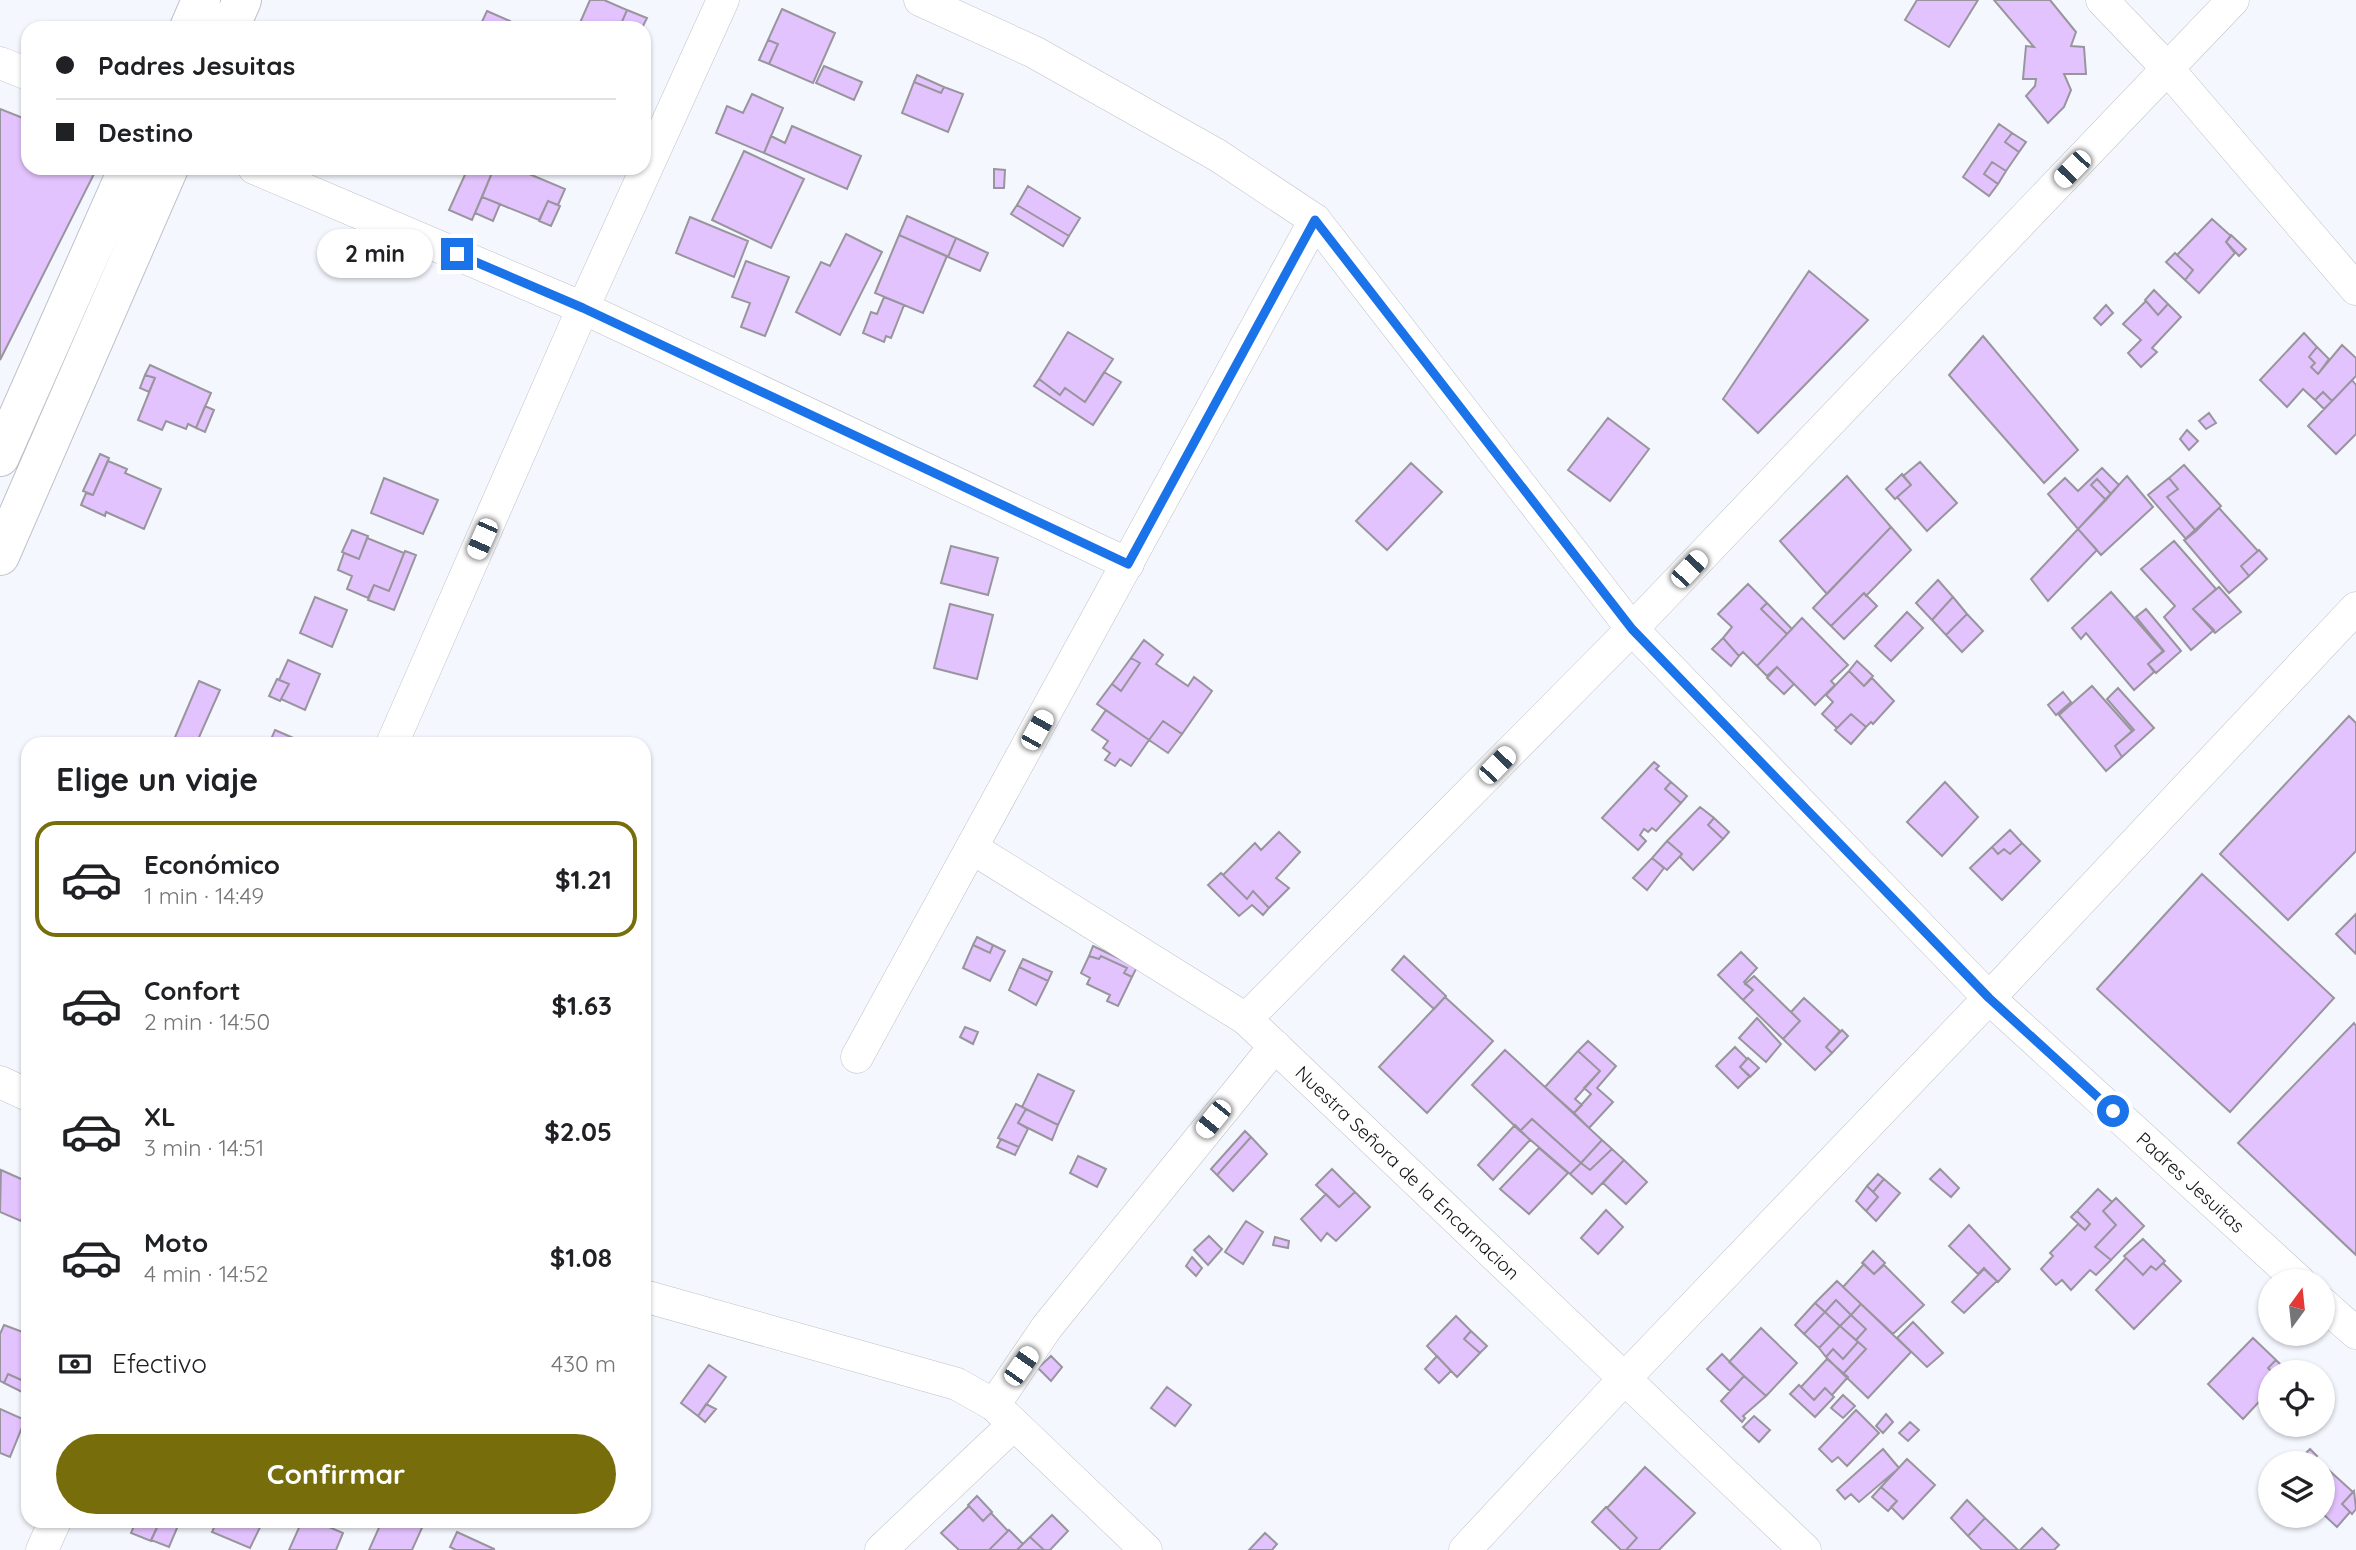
<!DOCTYPE html>
<html lang="es">
<meta charset="utf-8">
<style>
body{margin:0;font-family:Quicksand,sans-serif;background:#f2f2f2;color:#202124;height:100vh;display:flex;flex-direction:column;font-size:26px;white-space:nowrap}
*{box-sizing:border-box;margin:0}
p{font-size:23px;color:#757577}
.icon{flex:none;width:38px;height:38px;fill:none;stroke:currentColor;stroke-width:2;stroke-linecap:round;stroke-linejoin:round}
.map{position:relative;flex:1;overflow:hidden}
.panel{position:absolute;left:21px;top:737px;width:630px;height:791px;display:flex;flex-direction:column;background:#fff;border-radius:21px;box-shadow:0 2px 5px #0004}
.panel>*{flex:none}
.top-card{position:absolute;left:21px;top:21px;width:630px;height:154px;border-radius:21px;box-shadow:0 2px 5px #0004;display:grid;align-content:center;height:154px;padding:0 35px;background:#fff}
.needle{width:46px;rotate:15deg}
.controls{position:absolute;left:2258px;top:1269px;display:grid;gap:14px}
.controls a{display:grid;place-items:center;width:77px;height:77px;border-radius:50%;background:#fff;box-shadow:0 2px 5px #0004;font-size:35px}
.end{position:absolute;width:32px;height:32px;margin:-16px;border:9px solid #1a73e8;background:#fff;box-shadow:0 0 0 4px #fff}
.from{border-radius:50%}
.bubble{position:absolute;height:49px;border-radius:24px;background:#fff;box-shadow:0 2px 5px #0004;font-size:23px;font-weight:700;line-height:49px;text-align:center}
.car{position:absolute;width:21px;height:42px;margin:-21px -10px;border-radius:9px;box-shadow:0 0 5px 2px #0007;background:linear-gradient(#fff 24%,#345 0 40%,#fff 0 76%,#345 0 86%,#fff 0)}
.top-card b{display:flex;align-items:center;gap:24px;height:66px;font-size:26px}
.top-card b+b{border-top:2px solid #e0e0e0}
.top-card i{width:18px;height:18px;background:#202124}
ul{padding:0;list-style:none}
li{display:flex;align-items:center;gap:21px;height:116px;margin:0 14px 10px;padding:0 21px;border:4px solid transparent;border-radius:21px}
li div{flex:1}
li b{display:block;font-size:26px}
li em{font-style:normal;font-weight:700}
li.active{border-color:#776e0b}
li>.icon{width:63px;height:63px;stroke-width:1.5}
h2{padding:0 35px;font-size:32px;line-height:84px}
.pay{display:flex;align-items:center;gap:18px;height:77px;padding:0 35px;font-size:26px}
.pay p{margin-inline-start:auto}
.primary-button{display:flex;gap:14px;margin-top:auto;padding:14px 35px}
.primary-button a{flex:1;height:80px;border-radius:42px;background:#776e0b;color:#fff;font-size:28px;font-weight:700;line-height:80px;text-align:center}
.map>svg:first-child{display:block}
</style>
<div class="map">
<svg width="2356" height="1550" viewBox="0 0 2356 1550">
<rect width="100%" height="100%" fill="#f4f7fe"/>
<path fill="#e3c3fd" stroke="#99959d" stroke-width="2" d="M590,0H604L627,10L621,24L630,28H586L579,25Z
M1917,0H1978L1949,47L1905,20Z
M1994,0H2050L2076,32L2071,46L2084,47L2086,74H2064L2071,90L2064,107L2048,123L2026,96L2035,86L2036,79H2023L2026,46L2034,47Z
M782,9L835,33L813,83L769,64L778,44L768,40Z
M627,10L647,18L642,28H630L621,24Z
M487,11L510,21L507,28H479Z
M768,40L778,44L769,64L759,60Z
M824,66L862,82L854,100L816,83Z
M917,75L944,87L941,93L914,82Z
M914,82L941,93L944,87L963,94L948,132L902,113Z
M752,94L783,108L764,153L716,133L727,106L743,113Z
M0,109L28,120V168H97L0,360Z
M1999,124L2012,133L2005,142L2019,152L2006,171L1992,162L1984,174L1998,184L1989,196L1963,177Z
M792,126L861,156L847,189L764,153L771,136L785,143Z
M2012,133L2026,142L2019,152L2005,142Z
M744,151L804,179L771,248L712,220Z
M1992,162L2006,171L1998,184L1984,174Z
M468,168H494L472,220L449,210Z
M494,168H515L565,189L558,205L548,201L539,220L482,197Z
M994,169L1005,170L1004,188H994Z
M1028,186L1080,218L1069,236L1017,205Z
M482,197L500,204L493,221L475,213Z
M548,201L560,206L551,226L539,221Z
M1017,205L1069,236L1063,246L1011,214Z
M907,216L956,238L948,257L899,235Z
M690,217L748,241L734,277L676,253Z
M2212,219L2231,236L2226,242L2235,253L2199,293L2185,280L2193,270L2177,255Z
M846,234L882,252L840,335L796,312L821,262L830,266Z
M899,235L947,256L923,313L875,293Z
M2231,235L2246,249L2239,256L2226,242Z
M956,238L988,253L980,271L948,257Z
M2175,253L2193,270L2185,280L2166,262Z
M746,261L789,277L765,336L741,327L750,303L732,297Z
M1809,271L1868,320L1758,433L1723,399Z
M2154,290L2168,304L2158,315L2145,300Z
M884,297L904,305L891,338L886,336L884,342L863,333L871,312L877,314Z
M2146,301L2158,315L2168,304L2181,317L2152,348L2157,352L2141,367L2128,353L2141,340L2123,324Z
M2106,305L2113,313L2101,325L2094,318Z
M1068,332L1113,359L1085,402L1065,388L1060,395L1039,379Z
M2304,333L2317,347L2309,357L2315,363L2311,367L2318,374L2342,345L2356,358V376L2332,401L2323,392L2315,400L2303,389L2287,407L2260,380Z
M1983,336L2078,450L2044,483L1949,375Z
M2317,347L2329,359L2318,374L2311,367L2315,363L2309,357Z
M150,365L211,393L196,428L188,424L186,429L166,421L162,430L138,420L155,378L145,375Z
M1104,372L1121,382L1093,425L1034,386L1039,379L1060,395L1065,388L1085,402Z
M145,375L155,378L149,392L140,388Z
M2352,380L2356,385V434L2336,454L2308,426Z
M2323,392L2332,401L2324,409L2315,400Z
M205,406L214,410L205,432L196,428Z
M2209,413L2216,423L2206,429L2199,421Z
M1608,418L1649,449L1610,501L1568,470Z
M2187,430L2198,441L2189,450L2180,439Z
M100,454L109,458L93,495L83,491Z
M108,461L127,469L125,473L161,489L144,529L106,512L105,516L81,505L86,493L93,495Z
M1920,462L1957,503L1927,531L1897,497L1911,485L1903,476Z
M1411,463L1442,492L1387,550L1356,521Z
M2184,465L2221,506L2196,531L2167,497L2178,489L2169,478Z
M2102,468L2119,485L2111,494L2097,479L2091,485L2106,500L2078,529L2048,494L2065,478L2078,491Z
M1902,474L1911,485L1895,499L1886,489Z
M1847,476L1891,527L1827,594L1780,541Z
M2127,476L2153,507L2101,555L2078,529Z
M384,478L438,500L423,534L371,513Z
M2169,478L2178,489L2167,497L2196,531L2186,539L2148,495Z
M2097,479L2111,494L2106,500L2091,485Z
M2219,508L2258,551L2241,566L2249,576L2229,593L2184,540Z
M1891,527L1911,550L1866,596L1864,593L1831,626L1813,608Z
M2078,529L2097,550L2048,601L2031,579Z
M352,530L368,536L359,559L342,552Z
M367,538L404,553L389,591L374,585L368,598L347,589L352,576L338,570L344,553L359,559Z
M2174,541L2216,589L2193,609L2214,630L2191,650L2164,617L2175,606L2141,569Z
M951,546L998,558L988,595L941,583Z
M2259,550L2267,559L2249,576L2241,566Z
M405,551L416,555L394,610L368,600L374,585L389,591Z
M1938,580L1953,597L1932,620L1916,603Z
M1748,584L1767,603L1761,609L1787,634L1757,666L1743,652L1739,656L1723,638L1732,627L1718,614Z
M2219,587L2241,612L2215,633L2193,609Z
M2111,592L2163,651L2148,664L2154,672L2134,690L2086,633L2081,639L2072,628Z
M1864,593L1877,606L1844,639L1831,626Z
M315,597L347,610L332,647L300,633Z
M1953,597L1967,614L1946,635L1932,620Z
M1767,603L1792,629L1787,634L1761,609Z
M950,604L993,615L977,679L934,668Z
M2146,609L2181,651L2156,673L2148,664L2164,651L2136,617Z
M1907,612L1923,628L1891,661L1875,646Z
M1967,614L1983,631L1962,652L1946,635Z
M1802,618L1848,665L1831,681L1835,685L1815,705L1777,667L1767,676L1757,666Z
M1723,638L1739,656L1731,666L1712,649Z
M1144,640L1163,655L1156,664L1188,686L1194,677L1212,691L1182,734L1163,721L1149,740L1097,704L1112,684L1121,691L1140,663L1131,658Z
M1131,658L1140,663L1121,691L1112,684Z
M288,660L320,674L305,710L281,699L289,684L279,680Z
M1857,661L1873,676L1864,686L1849,671Z
M1777,667L1794,684L1784,694L1767,678Z
M1849,671L1864,686L1872,678L1894,701L1873,724L1871,722L1866,727L1851,714L1837,728L1822,714L1833,702L1826,695Z
M277,679L289,684L280,701L269,696Z
M199,681L220,690L196,744H176L173,742Z
M2092,686L2132,731L2115,746L2122,757L2106,771L2059,715Z
M2118,688L2154,728L2122,757L2115,746L2134,730L2107,699Z
M2063,692L2071,702L2056,715L2048,705Z
M1106,710L1149,740L1131,766L1120,759L1115,766L1105,760L1110,753L1103,748L1108,741L1092,730Z
M1851,714L1866,727L1851,744L1835,730Z
M2349,716L2356,723V851L2288,920L2220,854Z
M1163,721L1182,734L1168,753L1149,740Z
M275,730L307,744H269Z
M1654,762L1659,766L1656,769L1671,782L1665,789L1681,803L1656,831L1652,828L1648,832L1644,829L1640,835L1646,841L1638,850L1602,818Z
M1671,782L1687,796L1681,803L1665,789Z
M1945,782L1978,817L1942,856L1907,822Z
M1700,807L1714,818L1708,825L1723,839L1693,870L1680,857L1682,854L1667,841Z
M1714,818L1729,832L1723,839L1708,825Z
M2010,830L2022,843L2010,854L2004,849L1998,854L1992,847Z
M1279,832L1300,852L1276,878L1289,888L1269,908L1253,891L1247,899L1223,875L1255,843L1261,850Z
M1667,841L1682,854L1667,870L1652,858Z
M2022,843L2040,861L2002,900L1970,868L1992,847L1998,854L2004,849L2010,854Z
M1652,858L1664,868L1647,890L1633,878Z
M1221,873L1247,899L1253,891L1269,908L1263,915L1252,905L1239,916L1208,885Z
M2202,874L2334,998L2230,1112L2097,989Z
M2356,914V954L2336,934Z
M977,937L993,945L990,953L973,945Z
M973,945L990,953L993,945L1005,951L990,981L963,968Z
M1093,946L1137,967L1132,977L1124,973L1127,968L1101,956L1099,959L1089,956Z
M1741,952L1757,968L1744,982L1753,990L1743,1000L1718,975Z
M1089,956L1099,959L1101,956L1127,968L1124,973L1132,977L1118,1006L1107,1001L1110,995L1087,984L1090,978L1081,973Z
M1404,956L1446,996L1434,1009L1392,970Z
M1023,959L1052,972L1048,981L1019,967Z
M1019,967L1048,981L1036,1005L1009,990Z
M1754,976L1800,1021L1783,1039L1743,1000L1753,990L1745,984Z
M1445,997L1493,1041L1427,1113L1379,1067Z
M1804,998L1840,1031L1826,1047L1832,1053L1815,1070L1783,1039L1800,1021L1791,1012Z
M1757,1018L1781,1044L1766,1062L1739,1038Z
M2354,1023L2356,1026V1255L2238,1143Z
M965,1027L978,1032L973,1044L960,1037Z
M1842,1030L1848,1036L1832,1053L1826,1047Z
M1588,1041L1616,1066L1597,1088L1613,1102L1589,1128L1574,1113L1591,1094L1584,1088L1600,1071L1578,1051Z
M1735,1047L1747,1059L1740,1067L1750,1076L1738,1088L1716,1066Z
M1505,1050L1602,1140L1581,1163L1532,1119L1520,1131L1472,1085Z
M1578,1051L1600,1071L1575,1099L1582,1105L1574,1113L1545,1087Z
M1748,1058L1759,1068L1750,1077L1740,1067Z
M1038,1074L1074,1091L1058,1125L1022,1107Z
M1016,1104L1026,1109L1018,1123L1028,1129L1019,1147L998,1138Z
M1026,1109L1058,1125L1052,1140L1018,1123Z
M1532,1119L1581,1163L1570,1174L1520,1131Z
M1515,1125L1530,1140L1493,1180L1478,1165Z
M1245,1131L1251,1137L1217,1175L1211,1169Z
M1251,1137L1267,1154L1233,1191L1217,1175Z
M1001,1139L1019,1147L1015,1155L997,1147Z
M1602,1140L1612,1149L1590,1170L1581,1163Z
M1539,1148L1568,1173L1529,1214L1500,1189Z
M1612,1149L1624,1160L1592,1194L1570,1174L1581,1163L1590,1170Z
M1078,1156L1106,1169L1097,1187L1070,1173Z
M1624,1160L1647,1182L1626,1204L1603,1183Z
M1332,1169L1355,1192L1339,1207L1316,1185Z
M1940,1169L1959,1188L1951,1197L1930,1179Z
M1,1170L28,1182V1205L21,1221L0,1212Z
M1878,1174L1884,1179L1873,1192L1867,1186Z
M1884,1179L1900,1193L1876,1221L1866,1211L1878,1197L1873,1192Z
M1867,1186L1878,1197L1866,1211L1856,1201Z
M2098,1189L2112,1202L2103,1211L2116,1225L2095,1247L2111,1260L2096,1275L2090,1270L2071,1290L2062,1280L2056,1285L2041,1269L2053,1256L2050,1253L2078,1224L2085,1230L2090,1224L2077,1211Z
M1355,1192L1370,1207L1336,1241L1327,1233L1321,1241L1301,1219L1326,1194L1339,1207Z
M2116,1198L2144,1226L2111,1260L2095,1247L2116,1225L2103,1211Z
M1606,1210L1623,1227L1598,1254L1581,1238Z
M2077,1211L2090,1224L2085,1230L2071,1217Z
M1246,1221L1263,1232L1243,1264L1225,1252Z
M1969,1225L2010,1269L1998,1282L1984,1268L1978,1274L1949,1246Z
M1209,1236L1222,1249L1208,1265L1194,1250Z
M1275,1237L1289,1241L1288,1248L1273,1245Z
M2143,1239L2165,1261L2156,1270L2151,1266L2143,1275L2124,1256Z
M1873,1251L1885,1263L1874,1274L1862,1263Z
M1192,1257L1202,1268L1196,1276L1186,1266Z
M2126,1258L2143,1275L2151,1266L2156,1270L2163,1263L2181,1281L2134,1329L2096,1290Z
M1864,1264L1874,1274L1884,1265L1924,1305L1893,1334L1843,1287Z
M1984,1269L1997,1281L1964,1313L1952,1302Z
M1837,1281L1861,1304L1851,1315L1836,1300L1825,1312L1815,1303Z
M1836,1300L1851,1315L1840,1326L1825,1312Z
M1815,1303L1825,1312L1804,1334L1795,1325Z
M1861,1304L1911,1352L1868,1398L1843,1374L1866,1349L1856,1340L1866,1329L1851,1315Z
M1825,1312L1840,1326L1819,1348L1804,1334Z
M1851,1315L1866,1329L1856,1340L1840,1326Z
M1456,1316L1471,1331L1464,1339L1480,1353L1457,1377L1427,1346Z
M1913,1322L1943,1353L1927,1367L1897,1338Z
M4,1325L28,1334V1383L8,1374L4,1383L0,1381V1334Z
M1840,1326L1858,1342L1843,1359L1833,1349L1826,1357L1819,1348Z
M1761,1328L1797,1363L1766,1396L1729,1362Z
M1471,1331L1487,1346L1480,1353L1464,1339Z
M2253,1338L2276,1360L2268,1368L2272,1372H2270V1390L2243,1419L2208,1384Z
M1858,1342L1866,1349L1843,1374L1826,1357L1833,1349L1843,1359Z
M1722,1354L1744,1376L1730,1391L1707,1369Z
M1051,1356L1062,1367L1051,1381L1038,1368Z
M1437,1356L1451,1371L1439,1383L1425,1369Z
M1827,1359L1848,1377L1832,1395L1825,1388L1814,1400L1801,1387Z
M2276,1360L2287,1371L2286,1372H2272L2268,1368Z
M709,1365L726,1377L698,1416L681,1403Z
M8,1374L28,1383V1395L4,1383Z
M1744,1376L1766,1396L1743,1416L1745,1418L1742,1422L1721,1401Z
M1799,1385L1814,1400L1825,1388L1834,1397L1815,1417L1790,1394Z
M1167,1387L1191,1405L1175,1426L1151,1408Z
M1843,1395L1855,1406L1843,1418L1831,1408Z
M706,1404L716,1409L705,1422L698,1416Z
M0,1409L25,1420L10,1457L0,1453Z
M1856,1410L1879,1433L1847,1466L1838,1457L1832,1462L1819,1449Z
M1886,1414L1893,1422L1883,1433L1876,1426Z
M1754,1416L1770,1430L1759,1442L1743,1427Z
M1910,1422L1919,1430L1908,1441L1899,1433Z
M1883,1449L1899,1468L1859,1502L1851,1494L1845,1499L1837,1490Z
M2310,1449L2317,1456L2310,1463H2296Z
M1907,1459L1935,1485L1903,1519L1891,1507L1897,1501L1881,1487Z
M2322,1464L2353,1492L2342,1504L2350,1512L2337,1527L2322,1513Z
M1645,1467L1695,1513L1659,1550H1626L1637,1538L1607,1508Z
M1881,1487L1897,1501L1888,1511L1872,1497Z
M2354,1491L2356,1509L2352,1514L2342,1504Z
M977,1496L992,1512L983,1521L968,1505Z
M1967,1500L1985,1518L1968,1536L1951,1518Z
M969,1506L983,1521L991,1513L1008,1531L989,1550H959L941,1533Z
M1606,1507L1637,1538L1626,1550H1621L1592,1522Z
M1052,1515L1068,1531L1050,1550H1044L1030,1537Z
M1985,1518L2018,1550H1982L1968,1536Z
M136,1521H160L151,1541L131,1533Z
M160,1521H180L169,1547L151,1540Z
M217,1521H263L250,1548L212,1532Z
M302,1521H315L343,1533L336,1550H289Z
M382,1521H425L412,1550H369Z
M2042,1528L2059,1545L2054,1550H2020Z
M1009,1530L1023,1544L1017,1550H989Z
M457,1532L494,1549V1550H456L450,1547Z
M1265,1533L1277,1544L1272,1550H1249Z
M1030,1537L1044,1550H1017Z"/>
<g fill="none" stroke-linecap="round" stroke-linejoin="round">
<defs>
<g id="minor">
<path id="s1" d="M920,0L1034,52L1217,155L1315,220L1632,629L1989,998L2299,1281"/>
<path d="M2102,0L2167,68L2356,289"/>
<path d="M0,63L28,74"/>
<path d="M254,168L583,308L1128,564"/>
<path d="M392,744L583,308L723,0"/>
<path id="s2" d="M972,848L1246,1019L1805,1550"/>
<path d="M1246,1019L1632,629L2233,0"/>
<path d="M857,1057L1315,220"/>
<path d="M0,1082L28,1095"/>
<path d="M644,1296L957,1384L994,1405L1146,1550"/>
<path d="M2322,1303L2356,1333"/>
<path d="M994,1405L1047,1327L1275,1046"/>
<path d="M42,1550L55,1521"/>
<path d="M881,1550L1014,1424"/>
<path d="M1465,1550L1625,1378L1989,998L2356,608"/>
</g>
<path id="secondary" d="M189,28L201,0
M230,28L242,0
M0,457L128,168
M0,556L169,168"/>
</defs>
<use href="#minor" stroke="#bec1c9" stroke-width="33"/>
<use href="#secondary" stroke="#bec1c9" stroke-width="40"/>
<use href="#minor" stroke="#fff" stroke-width="32"/>
<use href="#secondary" stroke="#fff" stroke-width="38"/>
</g>
<g fill="none" stroke-linecap="round" stroke-linejoin="round">
<path stroke="#1a73e8" stroke-width="9" d="M457,254L583,308L1128,564L1315,220L1632,629L1989,998L2113,1111"/>
</g>
<g text-anchor="middle" dominant-baseline="central" stroke-width="7" stroke-linejoin="round" paint-order="stroke">
<g font-size="19" fill="#131417" stroke="#fff">
<text stroke="none"><textPath href="#s2" startOffset="546">Nuestra Señora de la Encarnacion</textPath></text>
<text stroke="none"><textPath href="#s1" startOffset="1757">Padres Jesuitas</textPath></text>
</g>
</g>
</svg>
<div class="controls">
<a><svg class="needle" viewBox="-14 -14 28 28"><path d="M0-13l5 13h-10z" fill="#e53935"/><path d="M0 13l5-13h-10z" fill="#757577"/></svg></a>
<a><svg class="icon" aria-label="locate" viewBox="0 0 24 24"><circle cx="12" cy="12" r="6"/><path d="M12 2v4M12 18v4M2 12h4M18 12h4"/></svg></a>
<a><svg class="icon" aria-label="layers" viewBox="0 0 24 24"><path d="M12 4l9 5-9 5-9-5zM3 14l9 5 9-5"/></svg></a>
</div>
<i class="end from" style="left:2113px;top:1111px"></i>
<i class="end" style="left:457px;top:254px"></i>
<div class="bubble" style="left:317px;top:229px;width:116px">2 min</div>
<i class="car" style="left:2072px;top:169px;rotate:224deg"></i>
<i class="car" style="left:482px;top:539px;rotate:204deg"></i>
<i class="car" style="left:1689px;top:569px;rotate:43deg"></i>
<i class="car" style="left:1037px;top:730px;rotate:29deg"></i>
<i class="car" style="left:1497px;top:765px;rotate:44deg"></i>
<i class="car" style="left:1213px;top:1119px;rotate:219deg"></i>
<i class="car" style="left:1021px;top:1366px;rotate:35deg"></i>
<div class="top-card">
<b><i class="from"></i>Padres Jesuitas</b>
<b><i></i>Destino</b>
</div>
<section class="panel">
<h2>Elige un viaje</h2>
<ul>
<li class="active"><svg class="icon" aria-label="car" viewBox="0 0 24 24"><path d="M5 17H2v-5l4-1 3-4h7l3 4 3 1v5h-3M9 17h6M6 11h13"/><circle cx="7" cy="17" r="2"/><circle cx="17" cy="17" r="2"/></svg><div><b>Económico</b><p>1 min · 14:49</p></div><em>$1.21</em></li>
<li><svg class="icon" aria-label="car" viewBox="0 0 24 24"><path d="M5 17H2v-5l4-1 3-4h7l3 4 3 1v5h-3M9 17h6M6 11h13"/><circle cx="7" cy="17" r="2"/><circle cx="17" cy="17" r="2"/></svg><div><b>Confort</b><p>2 min · 14:50</p></div><em>$1.63</em></li>
<li><svg class="icon" aria-label="car" viewBox="0 0 24 24"><path d="M5 17H2v-5l4-1 3-4h7l3 4 3 1v5h-3M9 17h6M6 11h13"/><circle cx="7" cy="17" r="2"/><circle cx="17" cy="17" r="2"/></svg><div><b>XL</b><p>3 min · 14:51</p></div><em>$2.05</em></li>
<li><svg class="icon" aria-label="car" viewBox="0 0 24 24"><path d="M5 17H2v-5l4-1 3-4h7l3 4 3 1v5h-3M9 17h6M6 11h13"/><circle cx="7" cy="17" r="2"/><circle cx="17" cy="17" r="2"/></svg><div><b>Moto</b><p>4 min · 14:52</p></div><em>$1.08</em></li>
</ul>
<div class="pay"><svg class="icon" aria-label="cash" viewBox="0 0 24 24"><path d="M3 7h18v10H3z"/><circle cx="12" cy="12" r="2"/></svg>Efectivo<p>430 m</p></div>
<div class="primary-button"><a>Confirmar</a></div>
</section>
</div>
